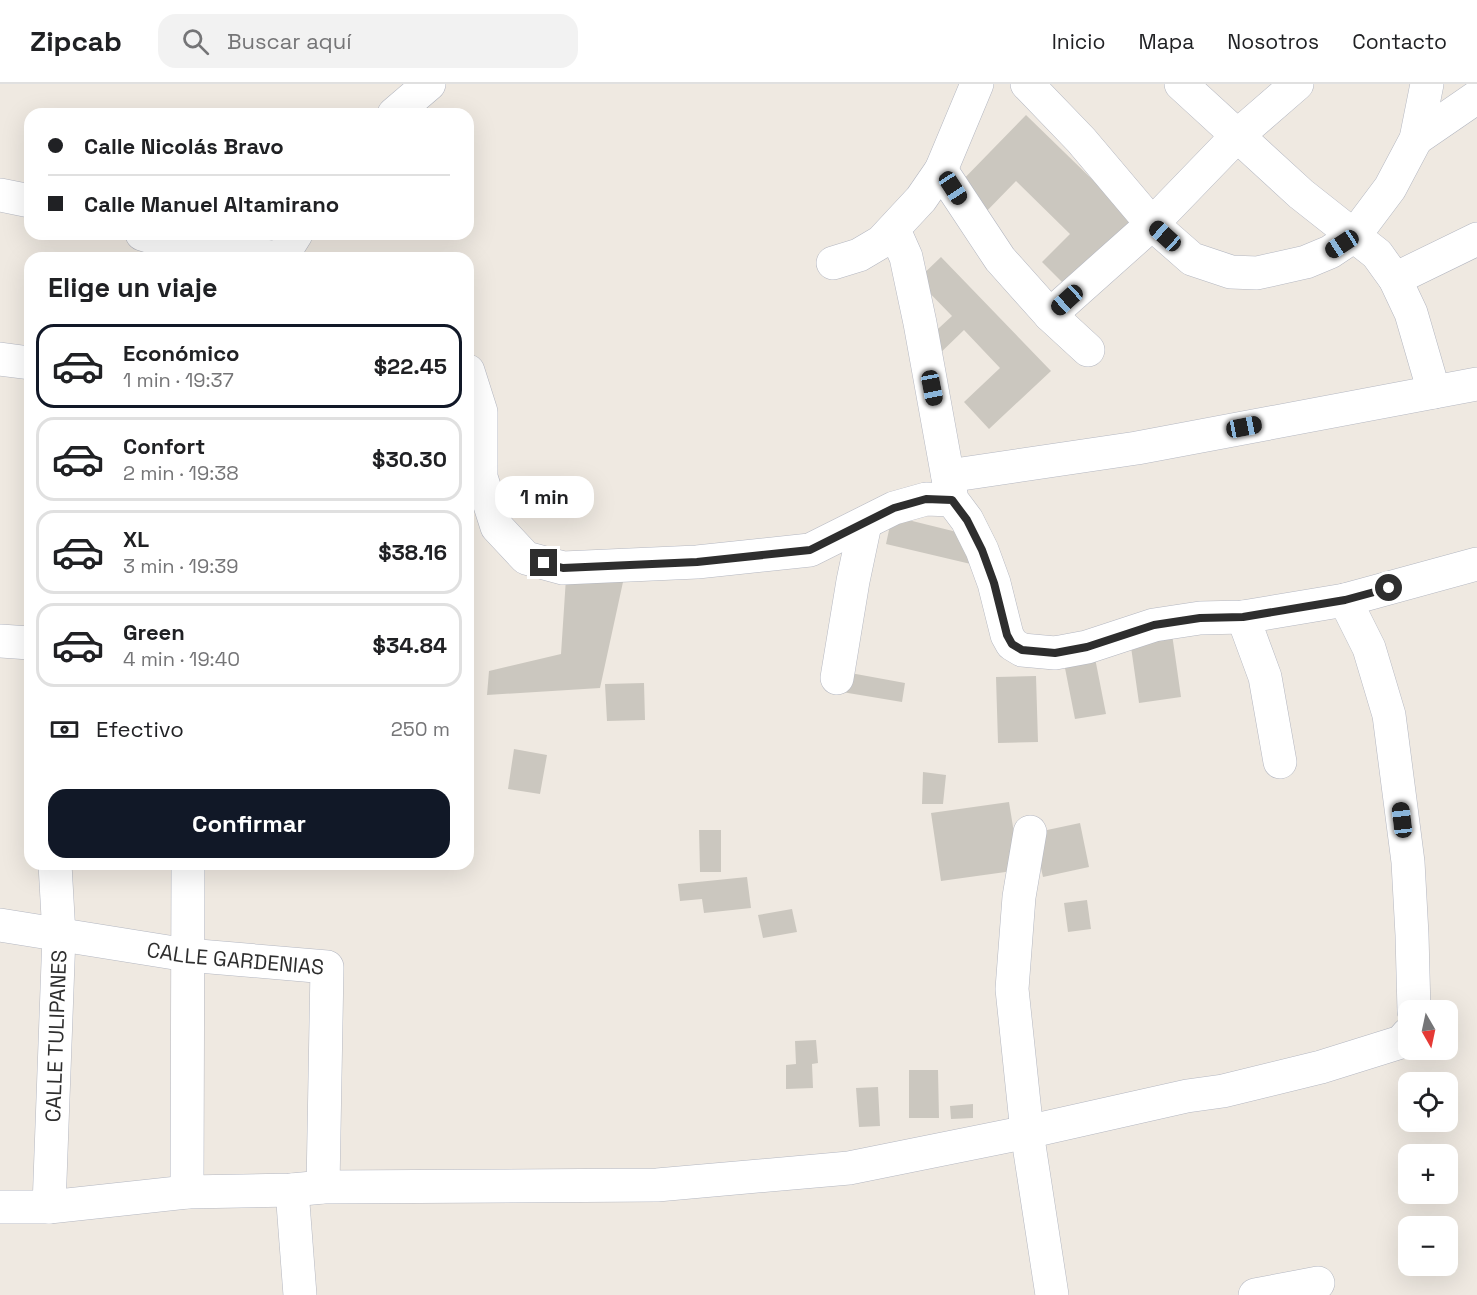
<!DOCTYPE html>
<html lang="es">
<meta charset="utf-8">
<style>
body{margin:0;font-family:"Space Grotesk",sans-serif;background:#f2f2f2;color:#202124;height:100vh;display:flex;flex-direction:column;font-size:22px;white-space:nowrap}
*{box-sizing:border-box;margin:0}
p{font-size:20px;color:#757577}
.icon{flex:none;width:33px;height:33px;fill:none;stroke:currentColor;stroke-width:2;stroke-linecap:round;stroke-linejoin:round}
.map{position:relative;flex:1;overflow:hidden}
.details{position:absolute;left:24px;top:168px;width:450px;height:618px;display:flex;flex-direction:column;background:#fff;border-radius:18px;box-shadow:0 6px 24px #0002}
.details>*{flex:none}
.guide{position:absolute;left:24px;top:24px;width:450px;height:132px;border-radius:18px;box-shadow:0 6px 24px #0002;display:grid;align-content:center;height:132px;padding:0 24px;background:#fff}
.needle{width:39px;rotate:171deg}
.controls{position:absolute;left:1398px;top:916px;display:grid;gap:12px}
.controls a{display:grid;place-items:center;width:60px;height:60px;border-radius:12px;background:#fff;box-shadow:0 6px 24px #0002;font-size:30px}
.end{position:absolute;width:27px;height:27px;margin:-14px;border:8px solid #2e2e2e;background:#fff;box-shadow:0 0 0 3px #fff}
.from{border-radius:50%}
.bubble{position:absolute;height:42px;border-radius:18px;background:#fff;box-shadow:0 6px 24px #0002;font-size:20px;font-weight:800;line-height:42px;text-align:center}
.car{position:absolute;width:18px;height:36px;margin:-18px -9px;border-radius:8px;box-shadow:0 0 4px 2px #0007;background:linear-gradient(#222 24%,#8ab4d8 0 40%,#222 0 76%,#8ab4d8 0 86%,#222 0)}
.guide b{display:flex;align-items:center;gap:21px;height:57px;font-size:22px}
.guide b+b{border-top:2px solid #e0e0e0}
.guide i{width:15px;height:15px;background:#202124}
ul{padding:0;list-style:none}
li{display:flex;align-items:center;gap:18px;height:84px;margin:0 12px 9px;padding:0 12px;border:3px solid #e0e0e0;border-radius:18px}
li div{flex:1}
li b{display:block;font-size:22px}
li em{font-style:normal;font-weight:800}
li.active{border-color:#111827}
li>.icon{width:54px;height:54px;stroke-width:1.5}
h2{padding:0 24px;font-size:27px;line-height:72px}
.pay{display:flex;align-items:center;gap:15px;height:66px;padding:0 24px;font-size:22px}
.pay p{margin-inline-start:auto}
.primary-button{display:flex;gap:12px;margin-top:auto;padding:12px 24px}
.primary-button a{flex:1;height:69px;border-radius:18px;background:#111827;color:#fff;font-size:24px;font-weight:800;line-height:69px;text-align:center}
header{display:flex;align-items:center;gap:36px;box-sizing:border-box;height:84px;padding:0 30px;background:#fff;border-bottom:2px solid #e0e0e0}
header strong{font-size:28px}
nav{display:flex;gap:33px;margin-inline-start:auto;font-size:21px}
.search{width:420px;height:54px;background:#f2f2f2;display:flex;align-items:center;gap:15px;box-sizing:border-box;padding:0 21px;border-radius:18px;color:#757577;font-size:22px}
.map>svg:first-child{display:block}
</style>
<header>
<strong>Zipcab</strong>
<div class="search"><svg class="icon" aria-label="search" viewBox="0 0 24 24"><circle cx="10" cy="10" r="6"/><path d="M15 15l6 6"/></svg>Buscar aquí</div>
<nav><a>Inicio</a><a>Mapa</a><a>Nosotros</a><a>Contacto</a></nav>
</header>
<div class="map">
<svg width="1477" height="1211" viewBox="0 0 1477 1211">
<rect width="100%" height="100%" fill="#efe9e1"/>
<path fill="#cbc7bf" d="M1026,31L1137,139L1071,207L1042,178L1070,150L1016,97L980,134L952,107Z
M941,173L1051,287L989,345L964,318L1000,284L964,246L932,277L927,255L952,232L917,196Z
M892,432L969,451L975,481L886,460Z
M566,494L623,498L600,604L487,611L489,587L561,570Z
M1172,550L1181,613L1139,619L1130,556Z
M1095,574L1106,630L1075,635L1064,579Z
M845,588L905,599L902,618L842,608Z
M1036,592L1038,658L998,659L996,593Z
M644,599L645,636L607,637L605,600Z
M514,665L547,671L540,710L508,705Z
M923,688L946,691L943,720H922Z
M1009,718L1020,786L941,797L931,729Z
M1080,739L1089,783L1043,793L1033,749Z
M699,746H721V788H700Z
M747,793L751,824L704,829L702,815L680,817L678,800Z
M1087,816L1091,845L1068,848L1064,819Z
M792,825L797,848L763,854L758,831Z
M816,956L818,979L812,980L813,1004L786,1005V981L796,980L795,957Z
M909,986H938L939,1034H909Z
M878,1003L880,1042L859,1043L856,1004Z
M973,1020V1034L951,1035L950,1022Z"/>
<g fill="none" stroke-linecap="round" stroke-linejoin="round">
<defs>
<g id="minor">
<path d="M1027,0L1081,56L1152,140L1192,175L1231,188L1257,189L1306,178L1330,168L1354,152L1390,104L1416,55L1427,0"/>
<path d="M1181,0L1301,110L1377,170L1395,195L1411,229L1434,308"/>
<path d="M394,30L429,0"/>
<path d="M1416,55L1477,13"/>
<path d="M941,86L1000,175L1050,231L1088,266"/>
<path d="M0,111L30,117"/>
<path d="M894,146L906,173L920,239L952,416L967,436L982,466L994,499L1007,551L1012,560L1022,566L1055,569L1087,563L1154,541L1200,534L1243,533L1345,516L1477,480"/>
<path d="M142,150L179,162L280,174"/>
<path d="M281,174L296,150"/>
<path d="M833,179L859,171L881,158L921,115L941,86L977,0"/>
<path d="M1395,195L1477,155"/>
<path d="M1050,231L1152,140L1237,52L1297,0"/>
<path d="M0,275L30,279"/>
<path d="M468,287L481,328V393L497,443L526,474L563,484L697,478L810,466L894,424L926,415L952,416"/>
<path d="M948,392L1137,364L1477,300"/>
<path d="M1345,516L1369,564L1389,631L1408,778L1412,851L1414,927"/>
<path d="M1243,533L1265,593L1280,678"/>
<path d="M0,557L30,559"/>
<path d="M837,594L853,497L865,440"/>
<path d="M1030,748L1019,813L1012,905L1027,1048L1052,1211"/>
<path id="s1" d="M0,841L187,871L327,883L323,1103"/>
<path d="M292,1106L300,1211"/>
<path d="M187,1108L188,780"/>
<path d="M0,1123H49L187,1108L292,1106L323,1103L657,1101L849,1084L1027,1048L1187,1012L1223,1007L1321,983L1401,958L1408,950"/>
<path id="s2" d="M49,1123L59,851L55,780"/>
<path d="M1255,1211L1318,1199"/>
</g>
</defs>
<use href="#minor" stroke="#b4b7c1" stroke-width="34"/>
<use href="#minor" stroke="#fff" stroke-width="33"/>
</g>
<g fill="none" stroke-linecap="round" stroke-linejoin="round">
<path stroke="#2e2e2e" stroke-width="8" d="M544,479L563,484L697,478L810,466L894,424L926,415L952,416L967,436L982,466L994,499L1007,551L1012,560L1022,566L1055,569L1087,563L1154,541L1200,534L1243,533L1345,516L1389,504"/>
</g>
<g text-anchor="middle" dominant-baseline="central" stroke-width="6" stroke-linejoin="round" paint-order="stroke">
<g font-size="21" fill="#2e2e2e" stroke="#fff">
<text stroke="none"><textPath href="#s1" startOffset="238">CALLE GARDENIAS</textPath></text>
<text stroke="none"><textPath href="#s2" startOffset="171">CALLE TULIPANES</textPath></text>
</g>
</g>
</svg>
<div class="controls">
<a><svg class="needle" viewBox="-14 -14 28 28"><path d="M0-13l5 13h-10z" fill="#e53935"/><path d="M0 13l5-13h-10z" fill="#757577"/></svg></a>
<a><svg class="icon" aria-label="locate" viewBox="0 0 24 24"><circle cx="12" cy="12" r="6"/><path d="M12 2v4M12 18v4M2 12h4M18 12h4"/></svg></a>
<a>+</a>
<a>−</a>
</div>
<i class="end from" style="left:1389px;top:504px"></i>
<i class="end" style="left:544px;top:479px"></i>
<div class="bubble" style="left:495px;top:392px;width:99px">1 min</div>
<i class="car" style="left:953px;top:104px;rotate:147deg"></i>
<i class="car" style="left:1165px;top:152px;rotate:312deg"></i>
<i class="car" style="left:1342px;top:160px;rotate:237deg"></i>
<i class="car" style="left:1067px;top:216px;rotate:228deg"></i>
<i class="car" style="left:932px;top:304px;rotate:169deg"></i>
<i class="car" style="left:1244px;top:343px;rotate:79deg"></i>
<i class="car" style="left:1402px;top:736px;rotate:353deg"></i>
<div class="guide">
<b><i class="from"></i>Calle Nicolás Bravo</b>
<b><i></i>Calle Manuel Altamirano</b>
</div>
<section class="details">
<h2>Elige un viaje</h2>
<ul>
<li class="active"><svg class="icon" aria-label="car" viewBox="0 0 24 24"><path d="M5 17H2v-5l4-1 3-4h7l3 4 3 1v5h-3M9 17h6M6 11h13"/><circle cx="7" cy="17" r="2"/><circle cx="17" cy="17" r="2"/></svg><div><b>Económico</b><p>1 min · 19:37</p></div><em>$22.45</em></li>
<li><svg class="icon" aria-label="car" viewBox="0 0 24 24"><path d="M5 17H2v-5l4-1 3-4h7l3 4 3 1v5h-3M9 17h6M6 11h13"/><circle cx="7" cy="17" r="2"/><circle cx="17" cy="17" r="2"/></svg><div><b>Confort</b><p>2 min · 19:38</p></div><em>$30.30</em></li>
<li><svg class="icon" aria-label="car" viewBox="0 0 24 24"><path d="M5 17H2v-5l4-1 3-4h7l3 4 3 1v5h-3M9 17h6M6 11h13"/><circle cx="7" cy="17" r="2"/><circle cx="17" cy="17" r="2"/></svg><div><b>XL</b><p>3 min · 19:39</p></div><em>$38.16</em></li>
<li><svg class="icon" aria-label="car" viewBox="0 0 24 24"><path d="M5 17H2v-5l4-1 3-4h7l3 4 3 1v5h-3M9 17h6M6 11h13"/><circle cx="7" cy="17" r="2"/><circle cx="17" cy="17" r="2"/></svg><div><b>Green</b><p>4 min · 19:40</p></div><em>$34.84</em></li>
</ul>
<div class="pay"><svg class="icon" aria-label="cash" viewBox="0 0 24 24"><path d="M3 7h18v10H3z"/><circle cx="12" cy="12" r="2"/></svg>Efectivo<p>250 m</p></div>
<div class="primary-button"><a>Confirmar</a></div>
</section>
</div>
